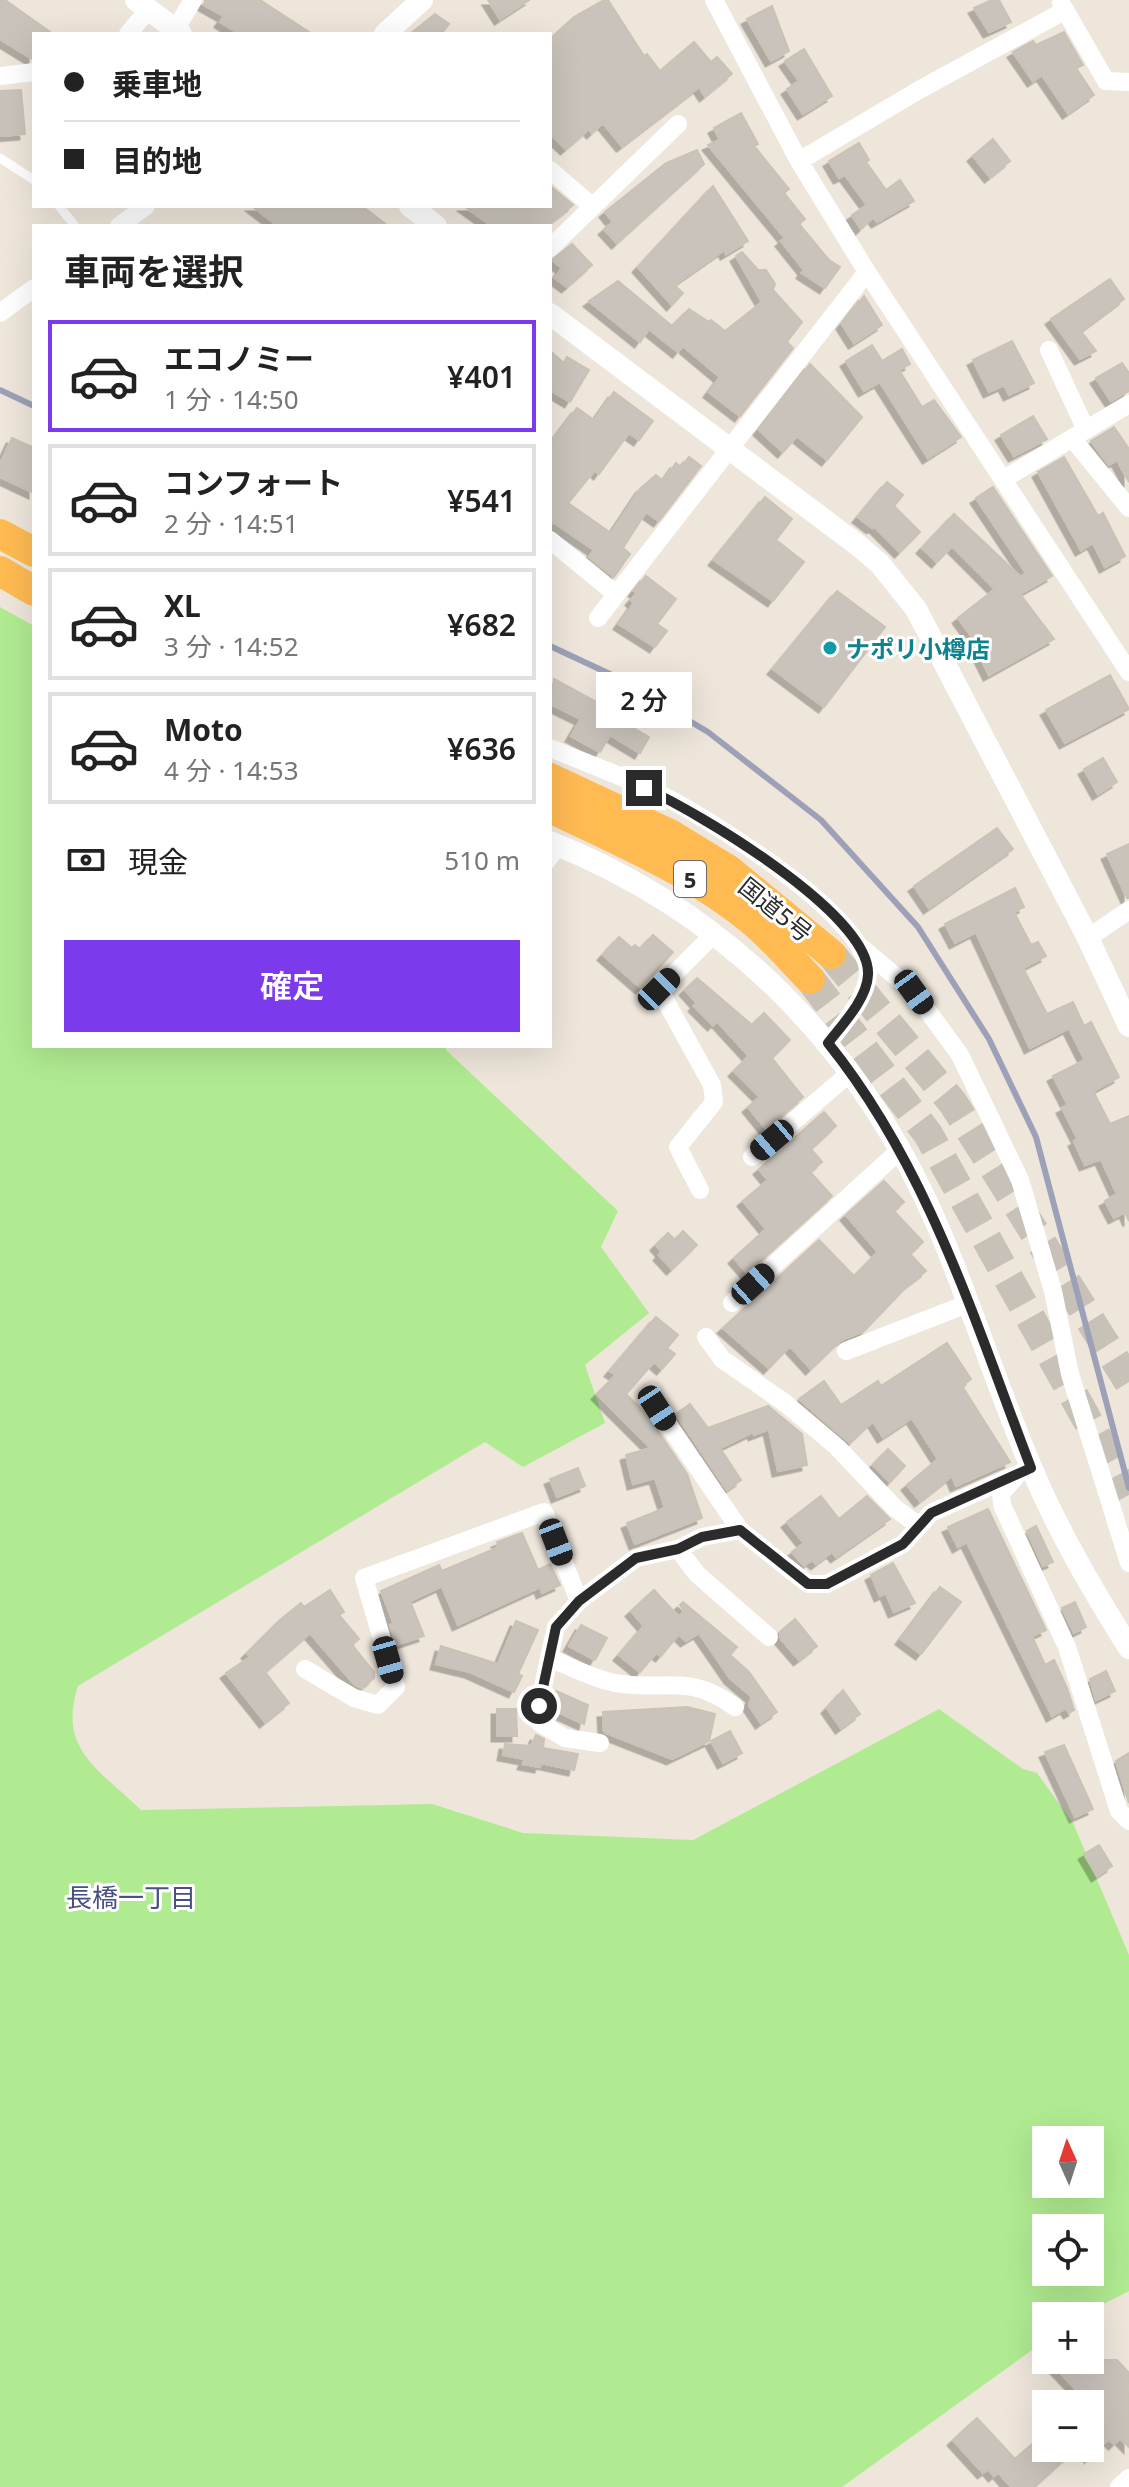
<!DOCTYPE html>
<html lang="ja">
<meta charset="utf-8">
<style>
body{margin:0;font-family:"Noto Sans","Noto Sans JP",sans-serif;background:#f2f2f2;color:#222;height:100vh;display:flex;flex-direction:column;font-size:30px;white-space:nowrap}
*{box-sizing:border-box;margin:0}
p{font-size:26px;color:#767676}
.icon{flex:none;width:44px;height:44px;fill:none;stroke:currentColor;stroke-width:2;stroke-linecap:round;stroke-linejoin:round}
.map{position:relative;flex:1;overflow:hidden}
.sheet{position:absolute;left:32px;top:224px;width:520px;height:824px;display:flex;flex-direction:column;background:#fff;border-radius:0px;box-shadow:0 8px 32px #0002}
.sheet>*{flex:none}
.banner{position:absolute;left:32px;top:32px;width:520px;height:176px;border-radius:0px;box-shadow:0 8px 32px #0002;display:grid;align-content:center;height:176px;padding:0 32px;background:#fff}
.needle{width:52px;rotate:357deg}
.controls{position:absolute;left:1032px;top:2126px;display:grid;gap:16px}
.controls a{display:grid;place-items:center;width:72px;height:72px;border-radius:0px;background:#fff;box-shadow:0 8px 32px #0002;font-size:40px}
.end{position:absolute;width:36px;height:36px;margin:-18px;border:10px solid #2b2b2b;background:#fff;box-shadow:0 0 0 4px #fff}
.from{border-radius:50%}
.bubble{position:absolute;height:56px;border-radius:0px;background:#fff;box-shadow:0 8px 32px #0002;font-size:26px;font-weight:600;line-height:56px;text-align:center}
.car{position:absolute;width:24px;height:48px;margin:-24px -12px;border-radius:10px;box-shadow:0 0 6px 2px #0007;background:linear-gradient(#222 24%,#8ab4d8 0 40%,#222 0 76%,#8ab4d8 0 86%,#222 0)}
.banner b{display:flex;align-items:center;gap:28px;height:76px;font-size:30px}
.banner b+b{border-top:2px solid #e0e0e0}
.banner i{width:20px;height:20px;background:#222}
ul{padding:0;list-style:none}
li{display:flex;align-items:center;gap:24px;height:112px;margin:0 16px 12px;padding:0 16px;border:4px solid #e0e0e0;border-radius:0px}
li div{flex:1}
li b{display:block;font-size:30px}
li em{font-style:normal;font-weight:600}
li.current{border-color:#7c3aed}
li>.icon{width:72px;height:72px;stroke-width:1.5}
h2{padding:0 32px;font-size:36px;line-height:96px}
.pay{display:flex;align-items:center;gap:20px;height:88px;padding:0 32px;font-size:30px}
.pay p{margin-inline-start:auto}
.primary-button{display:flex;gap:16px;margin-top:auto;padding:16px 32px}
.primary-button a{flex:1;height:92px;border-radius:0px;background:#7c3aed;color:#fff;font-size:32px;font-weight:600;line-height:92px;text-align:center}
.map>svg:first-child{display:block}
</style>
<div class="map">
<svg width="1129" height="2487" viewBox="0 0 1129 2487">
<defs>
<filter id="shadow"><feDropShadow dx="-5.5" dy="5.5" stdDeviation="0" flood-color="#0004"/></filter>
</defs>
<rect width="100%" height="100%" fill="#eee6db"/>
<path fill="#b0eb91" fill-rule="evenodd" d="M0,607L34,626V1046H445L447,1051L618,1211L601,1247L649,1313L585,1365L605,1423L523,1467L485,1442L78,1686C57,1750 100,1770 141,1810L432,1804L523,1833L693,1840L939,1709L1023,1769L1037,1773L1073,1823L1129,1955V2291L1080,2316H1046V2340L842,2487H0ZM1046,2140H1090V2184H1046ZM1046,2228H1090V2272H1046Z"/>
<path fill="#c9c3bb" stroke="#cac2b4" stroke-width="2" filter="url(#shadow)" d="M0,0H5L53,34H34V60L0,39Z
M205,0H260L312,34H240L220,22L224,16L204,5Z
M488,0H529L500,19Z
M604,0H608L644,56L647,54L660,71L694,42L711,62L717,57L732,74L705,96L699,87L622,146L603,123L592,133L589,129L566,149L550,134V39L574,17Z
M992,0H999L1011,22L989,32L974,8Z
M772,6L789,51L771,61L747,19Z
M435,14L449,24L441,34H410Z
M1064,32L1083,65L1076,68L1094,95L1068,113L1042,75L1033,81L1013,52L1033,41L1036,45Z
M804,49L832,96L803,114L787,89L799,81L785,61Z
M21,90L25,134L0,136V91Z
M741,113L758,144L754,146L789,189L784,193L805,219L799,224L829,260L840,267L825,288L802,273L804,270L781,241L785,238L708,145L720,140L714,128Z
M993,139L1010,161L990,177L973,156Z
M859,143L869,160L866,162L886,190L900,180L914,201L877,222L873,217L861,229L852,215L867,205L845,175L839,178L829,161Z
M697,150L704,164L617,243L604,229L613,222L605,212L666,163Z
M550,186L573,205L546,226H492L464,206H550Z
M713,186L748,241L726,254L724,250L674,285L683,293L672,305L638,267Z
M252,206H362L388,226H278Z
M572,244L592,265L567,287L555,278L562,268L552,260Z
M742,252L758,270H766L775,284L773,290L802,322L787,342L793,348L740,416L709,392L720,377L683,346L678,352L649,329L640,342L589,301L618,281L672,326L689,309L709,322L711,320L725,331L762,302L736,256Z
M1110,279L1124,299L1081,331L1096,351L1080,359L1051,319Z
M864,296L882,325L854,343L842,324Z
M1012,341L1034,383L1009,395L1004,385L989,392L973,360Z
M872,345L882,361L902,349L910,364L899,370L922,407L934,400L961,437L928,458L880,382L864,391L846,361Z
M550,351L564,363L567,357L589,370L570,402L550,390Z
M1122,363L1129,373V391L1111,401L1096,378Z
M810,364L862,417L827,460L797,436L783,452L759,430Z
M614,392L653,421L639,440L629,433L599,474L595,470L568,503L611,533L641,488L656,475L663,481L676,463L681,467L689,457L701,466L659,521L646,512L623,548L630,554L614,577L589,557L594,550L553,522L550,526V444L577,408L594,420Z
M1033,416L1047,439L1014,456L1001,435Z
M1114,427L1129,449V482L1117,460L1109,465L1091,441Z
M12,438L34,448V493L0,477V464Z
M1064,457L1098,516L1103,513L1125,556L1105,567L1093,543L1081,550L1038,472Z
M887,482L903,495L894,506L920,532L900,552L874,526L872,528L858,517Z
M993,487L1052,576L1020,594L1054,639L989,675L977,651L981,649L958,618L995,589L952,546L937,562L922,548L954,514L1021,577L1026,573L976,498Z
M765,497L792,519L776,540L804,562L773,601L714,560Z
M646,576L676,599L657,624L667,631L655,647L619,624L634,603L631,600L637,593L634,591Z
M837,591L885,627L824,707L773,669Z
M1110,675L1129,709L1065,743L1046,710Z
M554,679L622,716L620,720L649,737L640,753L610,735L600,752L571,736L581,719L550,704Z
M1103,758L1117,782L1098,794L1084,769Z
M997,828L1013,849L929,908L914,886Z
M1129,844V898H1127L1107,854Z
M1015,888L1024,907L1014,912L1031,945L1038,942L1046,956L1023,968L1047,1014L1073,1002L1084,1026L1091,1022L1119,1077L1093,1091L1110,1124L1129,1116V1221L1125,1212L1114,1218L1105,1201L1117,1194L1101,1159L1085,1165L1074,1141L1078,1139L1062,1108L1068,1105L1053,1076L1085,1060L1069,1028L1030,1048L976,932L955,943L945,924Z
M653,935L673,952L641,988L603,955L619,937L632,948L635,945L640,949Z
M697,978L752,1025L764,1013L790,1040L772,1058L803,1097L766,1129L748,1107L760,1097L734,1071L749,1056L717,1021L713,1025L694,1006L697,1003L685,990Z
M824,1112L836,1126L811,1149L822,1162L810,1172L832,1196L747,1273L734,1258L766,1229L743,1201L768,1180L759,1169Z
M884,1181L904,1202L894,1211L923,1242L910,1254L926,1271L908,1285L864,1331L841,1340L811,1369L790,1346L769,1368L723,1328L819,1240L854,1276L878,1252L846,1215Z
M683,1231L697,1245L672,1269L659,1255L662,1252L656,1245L668,1233L675,1240Z
M656,1317L678,1335L667,1348L675,1354L662,1369L654,1362L626,1394L647,1415L687,1474L702,1518L635,1544L627,1523L665,1508L655,1478L633,1484L626,1455L651,1448L597,1394L616,1375L610,1371Z
M947,1343L971,1379L962,1386L1010,1462L956,1486L952,1476L920,1501L907,1485L938,1459L912,1418L883,1437L873,1421L850,1443L799,1399L824,1381L841,1405L878,1381L881,1386Z
M690,1404L708,1428L768,1406L802,1434L807,1465L778,1471L769,1429L754,1435L753,1432L720,1448L741,1480L727,1490L676,1414Z
M888,1449L905,1466L890,1482L873,1465Z
M578,1468L585,1486L557,1497L550,1479Z
M821,1496L839,1519L867,1496L890,1519L836,1557L832,1552L816,1564L812,1560L804,1566L792,1552L804,1543L787,1522Z
M988,1509L1046,1630L1032,1636L1045,1665L1054,1660L1067,1688L1074,1710L1069,1713L1066,1708L1052,1716L967,1542L958,1547L948,1527Z
M1036,1526L1053,1562L1043,1566L1027,1531Z
M522,1533L538,1570L550,1564L560,1585L542,1593L540,1587L458,1625L442,1586L410,1601L424,1636L396,1645L390,1625L394,1624L381,1591L439,1565L442,1571L499,1547L497,1542Z
M893,1563L915,1603L894,1612L886,1593L880,1596L871,1575Z
M940,1587L961,1602L921,1654L901,1639Z
M330,1590L344,1612L339,1615L359,1639L352,1645L374,1672V1678L362,1688L355,1685L310,1633L265,1672L289,1703L265,1722L226,1673L250,1657L247,1653L280,1620L301,1603L304,1607Z
M654,1590L679,1617L684,1611L680,1605L683,1602L737,1647L730,1655L749,1672L777,1712L761,1723L749,1705L752,1697L730,1678L699,1633L686,1641L679,1634L661,1656L656,1653L640,1672L619,1655L644,1626L631,1611Z
M1075,1602L1086,1627L1074,1633L1062,1608Z
M795,1619L817,1646L799,1660L781,1639L780,1632Z
M516,1621L538,1630L518,1674L522,1676L514,1692L470,1672L436,1664L441,1646L498,1664Z
M581,1625L607,1638L595,1660L569,1646Z
M1106,1671L1115,1691L1096,1700L1090,1679Z
M843,1690L860,1714L841,1728L827,1708Z
M556,1691L588,1705L584,1724L551,1709Z
M687,1707L715,1714L709,1741L672,1759L604,1732L603,1712Z
M497,1709H516L517,1736H497Z
M730,1731L742,1753L723,1763L711,1741Z
M536,1735L544,1739L543,1748L578,1754L574,1770L541,1763L540,1767L523,1764L525,1759L503,1755L505,1744L531,1746Z
M1064,1745L1093,1809L1075,1817L1045,1752Z
M1129,1753V1803L1116,1761Z
M1099,1845L1112,1866L1097,1876L1084,1854Z
M1048,2360H1117L1129,2373V2447L1120,2438L1114,2444L1109,2439L1090,2457V2404Z
M977,2418L1015,2459L1032,2444L1036,2448H1077L1034,2487H1011L998,2472L994,2476L988,2469L983,2473L953,2440Z"/>
<g fill="none" stroke-linecap="round" stroke-linejoin="round">
<path stroke="#c7c1b8" stroke-width="30" stroke-dasharray="30 15" stroke-linecap="butt" d="M831,954L953,1103L1129,1382
M810,979L928,1134L1129,1495"/>
<path stroke="#fff" stroke-width="9" d="M0,158L34,180
M59,206L75,226
M550,864L563,847"/>
<path stroke="#fff" stroke-width="18" d="M714,0L799,161L867,272L1129,672
M1061,3L1106,81L1129,82
M175,30L193,0
M128,34L148,10
M0,76L34,72
M799,161L919,90L1064,11
M550,170L592,206
M119,226L146,206
M550,248L678,124
M0,313L34,288
M1049,350L1086,430
M1072,438L1129,508
M1004,479L1129,404
M550,540L616,594
M598,618L867,272
M550,748C591,765 635,780 673,801C719,826 872,920 868,975C866,999 842,1025 828,1043
M1088,938L1129,910
M863,949L914,992L960,1055L1020,1180L1053,1291L1070,1374L1129,1563
M752,1157L851,1072
M700,1190L678,1147L714,1102L712,1085L659,989L714,934
M732,1303L900,1150
M706,1337L722,1359L785,1403L837,1447L895,1508L919,1526
M846,1351L967,1304
M652,1392L657,1408L740,1530
M1015,1478L1001,1493L1002,1505L1067,1647L1119,1811L1129,1821
M678,1549L697,1574L769,1637
M549,1658L539,1706L540,1723L565,1738L600,1743
M305,1669L354,1698L378,1705L396,1687L364,1578L544,1512L579,1601
M735,1707C687,1672 665,1692 615,1683C593,1679 570,1666 549,1658L556,1627L579,1601L636,1558L678,1549L702,1537L740,1530L808,1584H827L903,1544L931,1513L1031,1468
M1119,2487L1129,2478"/>
<path stroke="#fff" stroke-width="22" d="M136,0L181,34
M385,34L422,0
M410,206L436,226
M550,314L859,546L880,564L916,609L1088,938L1129,1026
M550,842C731,914 863,1051 939,1229C972,1307 998,1389 1031,1467C1058,1531 1092,1589 1129,1648"/>
<path stroke="#ffba52" stroke-width="30" d="M0,534L34,552
M0,571L34,591
M550,778L670,834L729,870L831,954
M550,808C622,842 697,874 758,926C776,942 793,962 810,979"/>
<path stroke="#9da1b7" stroke-width="6" d="M0,390L34,406
M550,646L610,674L708,732L821,820L918,927L989,1039L1036,1137L1129,1488"/>
</g>
<g fill="none" stroke-linecap="round" stroke-linejoin="round">
<path stroke="#2b2b2b" stroke-width="10" d="M539,1706L556,1627L579,1601L636,1558L678,1549L702,1537L740,1530L808,1584H827L903,1544L931,1513L1031,1468C975,1322 928,1167 828,1043C842,1025 867,999 868,975C872,915 695,810 644,788"/>
</g>
<circle fill="#0f9aa8" stroke="#fff" stroke-width="3" cx="830" cy="648" r="8"/>
<g text-anchor="middle" dominant-baseline="central" stroke-width="6" stroke-linejoin="round" paint-order="stroke">
<rect fill="#fff" stroke="#6b6b6b" stroke-width="2" x="674" y="861" width="32" height="36" rx="6"/>
<g font-size="22" font-weight="bold" fill="#2b2b2b">
<text x="690" y="879">5</text>
</g>
<g font-size="24" font-weight="bold" fill="#0d838f" stroke="#fff" text-anchor="start">
<text x="846" y="648">ナポリ小樽店</text>
</g>
<g font-size="24" fill="#2b2b2b" stroke="#fff">
<text transform="translate(776 909) rotate(39)">国道5号</text>
</g>
<g font-size="26" fill="#465081" stroke="#fff">
<text x="131" y="1897">長橋一丁目</text>
</g>
</g>
</svg>
<div class="controls">
<a><svg class="needle" viewBox="-14 -14 28 28"><path d="M0-13l5 13h-10z" fill="#e53935"/><path d="M0 13l5-13h-10z" fill="#767676"/></svg></a>
<a><svg class="icon" aria-label="locate" viewBox="0 0 24 24"><circle cx="12" cy="12" r="6"/><path d="M12 2v4M12 18v4M2 12h4M18 12h4"/></svg></a>
<a>+</a>
<a>−</a>
</div>
<i class="end from" style="left:539px;top:1706px"></i>
<i class="end" style="left:644px;top:788px"></i>
<div class="bubble" style="left:596px;top:672px;width:96px">2 分</div>
<i class="car" style="left:659px;top:989px;rotate:45deg"></i>
<i class="car" style="left:914px;top:992px;rotate:144deg"></i>
<i class="car" style="left:772px;top:1140px;rotate:230deg"></i>
<i class="car" style="left:753px;top:1284px;rotate:48deg"></i>
<i class="car" style="left:657px;top:1408px;rotate:147deg"></i>
<i class="car" style="left:556px;top:1542px;rotate:159deg"></i>
<i class="car" style="left:388px;top:1660px;rotate:164deg"></i>
<div class="banner">
<b><i class="from"></i>乗車地</b>
<b><i></i>目的地</b>
</div>
<section class="sheet">
<h2>車両を選択</h2>
<ul>
<li class="current"><svg class="icon" aria-label="car" viewBox="0 0 24 24"><path d="M5 17H2v-5l4-1 3-4h7l3 4 3 1v5h-3M9 17h6M6 11h13"/><circle cx="7" cy="17" r="2"/><circle cx="17" cy="17" r="2"/></svg><div><b>エコノミー</b><p>1 分 · 14:50</p></div><em>¥401</em></li>
<li><svg class="icon" aria-label="car" viewBox="0 0 24 24"><path d="M5 17H2v-5l4-1 3-4h7l3 4 3 1v5h-3M9 17h6M6 11h13"/><circle cx="7" cy="17" r="2"/><circle cx="17" cy="17" r="2"/></svg><div><b>コンフォート</b><p>2 分 · 14:51</p></div><em>¥541</em></li>
<li><svg class="icon" aria-label="car" viewBox="0 0 24 24"><path d="M5 17H2v-5l4-1 3-4h7l3 4 3 1v5h-3M9 17h6M6 11h13"/><circle cx="7" cy="17" r="2"/><circle cx="17" cy="17" r="2"/></svg><div><b>XL</b><p>3 分 · 14:52</p></div><em>¥682</em></li>
<li><svg class="icon" aria-label="car" viewBox="0 0 24 24"><path d="M5 17H2v-5l4-1 3-4h7l3 4 3 1v5h-3M9 17h6M6 11h13"/><circle cx="7" cy="17" r="2"/><circle cx="17" cy="17" r="2"/></svg><div><b>Moto</b><p>4 分 · 14:53</p></div><em>¥636</em></li>
</ul>
<div class="pay"><svg class="icon" aria-label="cash" viewBox="0 0 24 24"><path d="M3 7h18v10H3z"/><circle cx="12" cy="12" r="2"/></svg>現金<p>510 m</p></div>
<div class="primary-button"><a>確定</a></div>
</section>
</div>
